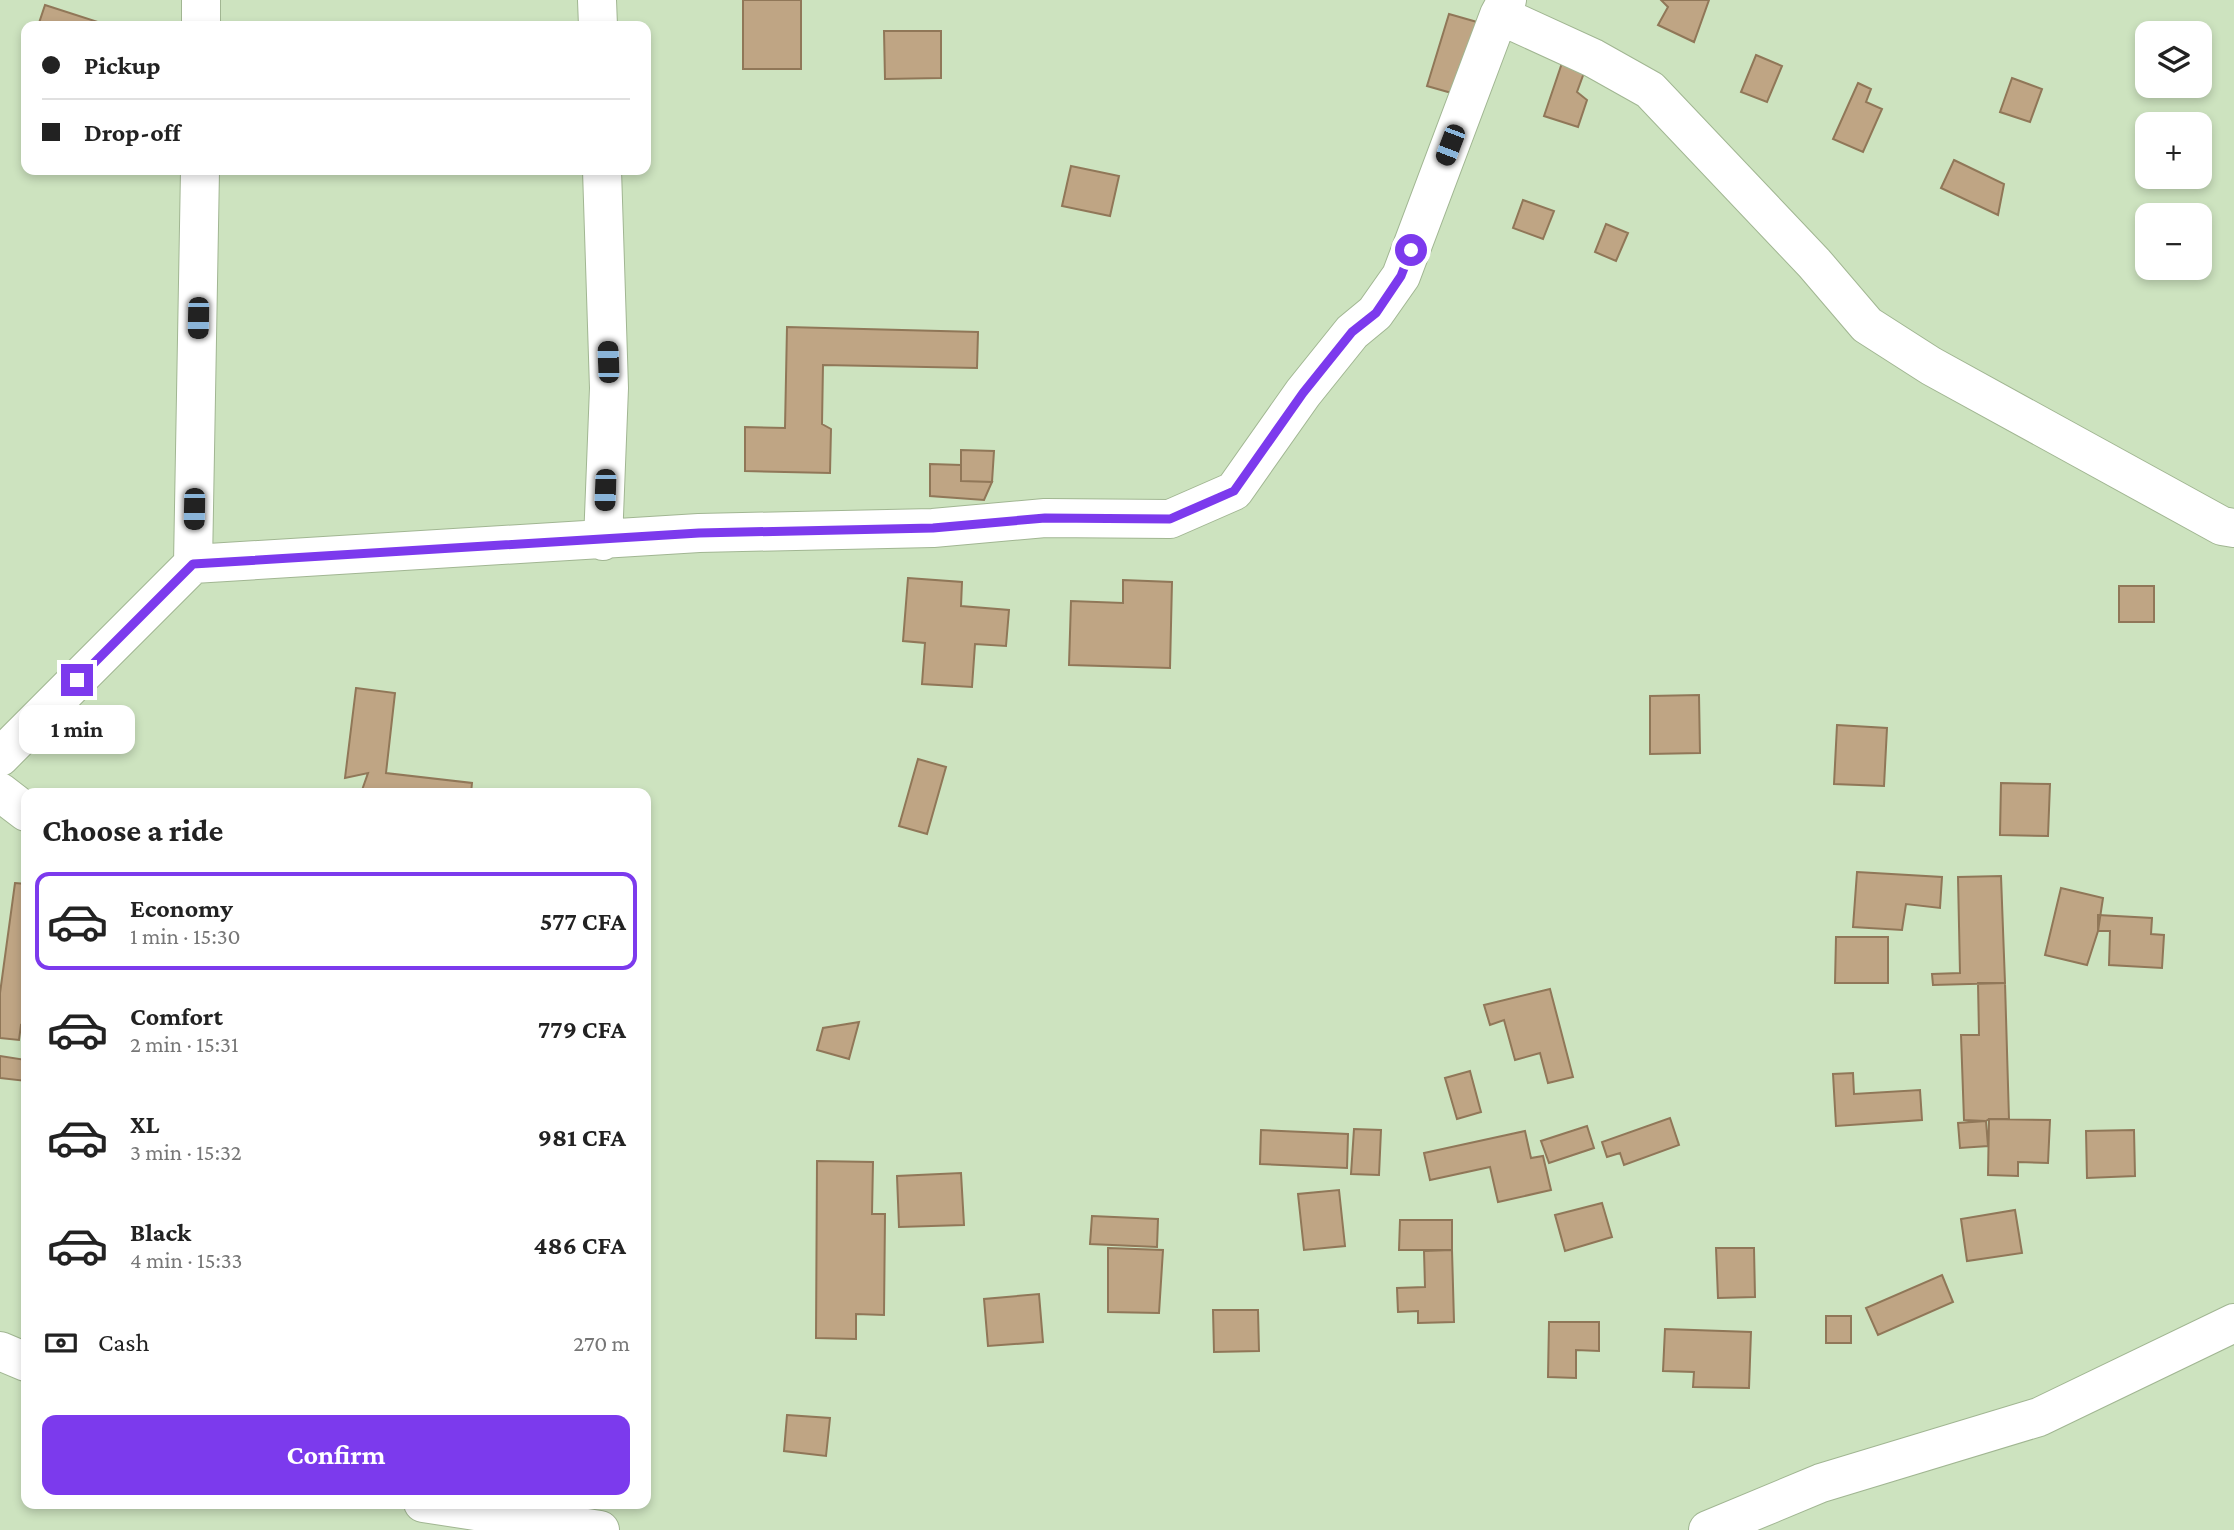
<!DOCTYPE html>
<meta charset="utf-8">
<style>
body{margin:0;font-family:"Crimson Pro",serif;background:#f2f2f2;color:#222;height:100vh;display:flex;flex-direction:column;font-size:26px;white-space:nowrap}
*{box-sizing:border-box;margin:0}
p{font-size:23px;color:#767676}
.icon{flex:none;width:38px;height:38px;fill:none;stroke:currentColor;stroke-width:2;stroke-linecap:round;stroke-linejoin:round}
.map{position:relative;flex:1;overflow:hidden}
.sheet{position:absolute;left:21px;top:788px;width:630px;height:721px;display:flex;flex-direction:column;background:#fff;border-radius:14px;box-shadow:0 4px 10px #0003}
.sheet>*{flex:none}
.top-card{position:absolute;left:21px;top:21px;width:630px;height:154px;border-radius:14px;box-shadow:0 4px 10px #0003;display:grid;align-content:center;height:154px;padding:0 21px;background:#fff}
.fabs{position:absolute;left:2135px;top:21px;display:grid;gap:14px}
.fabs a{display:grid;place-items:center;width:77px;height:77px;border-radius:14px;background:#fff;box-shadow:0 4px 10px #0003;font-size:35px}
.end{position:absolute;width:32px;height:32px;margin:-16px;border:9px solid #7c3aed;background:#fff;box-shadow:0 0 0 4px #fff}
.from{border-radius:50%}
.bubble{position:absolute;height:49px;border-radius:14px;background:#fff;box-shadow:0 4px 10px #0003;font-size:23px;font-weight:700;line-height:49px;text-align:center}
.car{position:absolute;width:21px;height:42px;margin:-21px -10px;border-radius:9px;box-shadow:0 0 5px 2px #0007;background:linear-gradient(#222 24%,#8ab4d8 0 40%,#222 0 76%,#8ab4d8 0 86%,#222 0)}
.top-card b{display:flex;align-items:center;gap:24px;height:66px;font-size:26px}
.top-card b+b{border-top:2px solid #e0e0e0}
.top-card i{width:18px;height:18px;background:#222}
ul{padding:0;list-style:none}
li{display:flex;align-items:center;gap:21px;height:98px;margin:0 14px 10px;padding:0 7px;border:4px solid transparent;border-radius:14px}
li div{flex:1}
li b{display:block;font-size:26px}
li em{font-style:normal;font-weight:700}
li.selected{border-color:#7c3aed}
li>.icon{width:63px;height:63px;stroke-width:1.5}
h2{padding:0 21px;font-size:32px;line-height:84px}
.pay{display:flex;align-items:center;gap:18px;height:77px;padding:0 21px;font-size:26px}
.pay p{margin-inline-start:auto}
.button{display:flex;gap:14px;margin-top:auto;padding:14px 21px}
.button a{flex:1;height:80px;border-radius:14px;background:#7c3aed;color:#fff;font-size:28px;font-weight:700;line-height:80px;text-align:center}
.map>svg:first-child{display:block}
</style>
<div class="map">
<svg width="2234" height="1530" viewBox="0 0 2234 1530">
<rect width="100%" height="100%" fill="#cde3bf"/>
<path fill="#bfa584" stroke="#907758" stroke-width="2" d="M743,0H801V69H743Z
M1661,0H1709L1694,42L1658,25L1668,7Z
M45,5L98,22L96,26H38Z
M1449,14L1484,24L1462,96L1427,86Z
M884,31H941V78L885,79Z
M1756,55L1782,66L1767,102L1741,92Z
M1562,63L1585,70L1577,92L1587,100L1578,127L1544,116Z
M2012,78L2042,89L2030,122L2000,112Z
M1858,83L1871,89L1866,102L1882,109L1863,152L1833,139Z
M1954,160L2004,184L1998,215L1941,188Z
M1071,166L1119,176L1110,216L1062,206Z
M1523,200L1554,211L1543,239L1513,228Z
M1606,224L1628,233L1616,261L1595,252Z
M787,327L978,332L977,368L823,365L822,424L831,429L830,473L745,471V427L785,428Z
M961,450L994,451L992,482L961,481Z
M930,464L961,465V481L992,482L984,500L930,496Z
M908,578L962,582L961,606L1009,610L1006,646L975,644L972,687L922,684L925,643L903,641Z
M1123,580L1172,582L1170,668L1069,665L1071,601L1123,603Z
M2119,586H2154V622H2119Z
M356,688L395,693L386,773L472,783L471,793H361L368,773L345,778Z
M1699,695L1700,753L1650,754V696Z
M1837,725L1887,728L1884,786L1834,784Z
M918,759L946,767L927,834L899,826Z
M2001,783L2050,784L2048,836L2000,835Z
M1857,872L1942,877L1940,908L1906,904L1902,930L1853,927Z
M2001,876L2005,983L1933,985L1932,974L1960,973L1958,877Z
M15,883L26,884V1026L21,1025L19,1040L0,1038V993Z
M2061,888L2103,898L2098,931L2087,965L2045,955Z
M2098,915L2152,918L2151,934L2164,935L2162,968L2109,965L2110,931H2098Z
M1836,937H1888V983H1835Z
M1978,983H2005L2009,1119H1989L1986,1121L1964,1120L1961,1035H1979Z
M1550,989L1573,1077L1548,1083L1540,1053L1515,1060L1504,1020L1490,1025L1484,1005Z
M859,1022L849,1059L817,1050L823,1028Z
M0,1056L26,1060V1081L0,1078Z
M1470,1071L1481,1112L1457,1119L1445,1078Z
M1853,1073L1854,1094L1920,1090L1922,1120L1836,1126L1833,1074Z
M1670,1118L1679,1145L1624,1165L1620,1153L1607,1157L1602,1142Z
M1989,1119L2050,1120L2048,1163L2018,1162V1176L1988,1175Z
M1986,1121L1988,1146L1960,1148L1958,1123Z
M1587,1126L1594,1148L1549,1163L1541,1141Z
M1354,1129L1381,1130L1379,1175L1351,1174Z
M1261,1130L1348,1134L1347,1168L1260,1164Z
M2134,1130L2135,1176L2087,1178L2086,1131Z
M1525,1131L1531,1158L1543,1156L1551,1190L1498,1202L1490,1167L1430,1180L1424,1153Z
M817,1161L873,1162L872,1214H885L884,1315L856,1314V1339L816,1338Z
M961,1173L964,1225L899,1227L897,1176Z
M1339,1190L1345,1246L1304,1250L1298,1194Z
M1602,1203L1612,1237L1565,1251L1555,1215Z
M2015,1210L2022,1253L1967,1261L1961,1219Z
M1092,1216L1158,1219L1157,1247L1090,1244Z
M1400,1220H1452V1250H1399Z
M1108,1248L1163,1250L1159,1313L1108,1312Z
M1716,1248H1754L1755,1297L1718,1298Z
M1452,1250L1454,1322L1418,1323V1311L1398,1312L1397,1288L1425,1287L1424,1251Z
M1942,1275L1953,1302L1878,1335L1866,1308Z
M1039,1294L1043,1342L988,1346L984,1299Z
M1213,1310H1258L1259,1351L1214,1352Z
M1826,1316H1851V1343H1826Z
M1549,1322H1599V1351L1576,1350V1378L1548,1377Z
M1665,1329L1751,1332L1749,1388L1693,1387L1694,1372L1663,1371Z
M787,1415L830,1418L826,1456L784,1451Z"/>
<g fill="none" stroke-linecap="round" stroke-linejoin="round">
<defs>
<path id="minor" d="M597,0L598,26
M1499,15L1593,58L1650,90L1814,263L1867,325L1931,366L2222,526L2234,528
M201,26V0
M602,170L609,388L603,541
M193,564L200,170
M0,757L193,564L699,533L933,528L1045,518L1170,519L1234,491L1303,393L1352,332L1375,313L1401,276L1499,15L1507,0
M0,792L26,812
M0,1351L26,1362
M423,1503L600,1530
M1708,1530L1821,1483L2039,1417L2234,1323"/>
</defs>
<use href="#minor" stroke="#a1b692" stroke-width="40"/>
<use href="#minor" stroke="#fff" stroke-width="38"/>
</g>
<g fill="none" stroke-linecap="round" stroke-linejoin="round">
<path stroke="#7c3aed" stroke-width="9" d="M77,680L193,564L699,533L933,528L1045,518L1170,519L1234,491L1303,393L1352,332L1376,313L1401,276L1411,250"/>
</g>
</svg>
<div class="fabs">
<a><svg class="icon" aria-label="layers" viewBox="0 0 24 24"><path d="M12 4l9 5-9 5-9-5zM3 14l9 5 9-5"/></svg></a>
<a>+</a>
<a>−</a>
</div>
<i class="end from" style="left:1411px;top:250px"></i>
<i class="end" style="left:77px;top:680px"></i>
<div class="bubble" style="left:19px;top:705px;width:116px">1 min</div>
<i class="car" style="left:1450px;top:145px;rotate:201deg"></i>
<i class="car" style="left:198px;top:318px;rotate:181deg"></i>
<i class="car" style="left:608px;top:362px;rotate:358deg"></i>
<i class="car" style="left:605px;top:490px;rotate:182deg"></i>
<i class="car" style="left:194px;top:509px;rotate:181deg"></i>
<div class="top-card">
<b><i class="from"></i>Pickup</b>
<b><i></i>Drop-off</b>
</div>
<section class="sheet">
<h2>Choose a ride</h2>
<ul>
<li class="selected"><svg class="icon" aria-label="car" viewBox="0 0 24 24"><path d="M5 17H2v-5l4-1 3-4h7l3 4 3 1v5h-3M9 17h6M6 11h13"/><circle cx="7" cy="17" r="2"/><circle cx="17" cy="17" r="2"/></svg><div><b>Economy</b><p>1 min · 15:30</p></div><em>577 CFA</em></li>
<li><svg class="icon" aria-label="car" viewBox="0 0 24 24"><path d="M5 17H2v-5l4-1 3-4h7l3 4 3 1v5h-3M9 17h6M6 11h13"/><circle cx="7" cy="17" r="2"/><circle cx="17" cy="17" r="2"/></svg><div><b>Comfort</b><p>2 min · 15:31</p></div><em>779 CFA</em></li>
<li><svg class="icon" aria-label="car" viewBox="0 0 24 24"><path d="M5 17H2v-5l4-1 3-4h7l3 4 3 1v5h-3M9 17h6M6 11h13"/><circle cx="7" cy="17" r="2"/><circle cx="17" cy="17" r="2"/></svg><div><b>XL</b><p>3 min · 15:32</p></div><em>981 CFA</em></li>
<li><svg class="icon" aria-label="car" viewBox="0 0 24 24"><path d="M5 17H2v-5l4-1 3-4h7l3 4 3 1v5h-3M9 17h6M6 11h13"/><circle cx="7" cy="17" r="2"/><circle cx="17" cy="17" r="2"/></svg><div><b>Black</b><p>4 min · 15:33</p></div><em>486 CFA</em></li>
</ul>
<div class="pay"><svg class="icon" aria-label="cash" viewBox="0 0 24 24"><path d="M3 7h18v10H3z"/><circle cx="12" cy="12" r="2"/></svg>Cash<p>270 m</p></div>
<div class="button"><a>Confirm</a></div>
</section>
</div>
